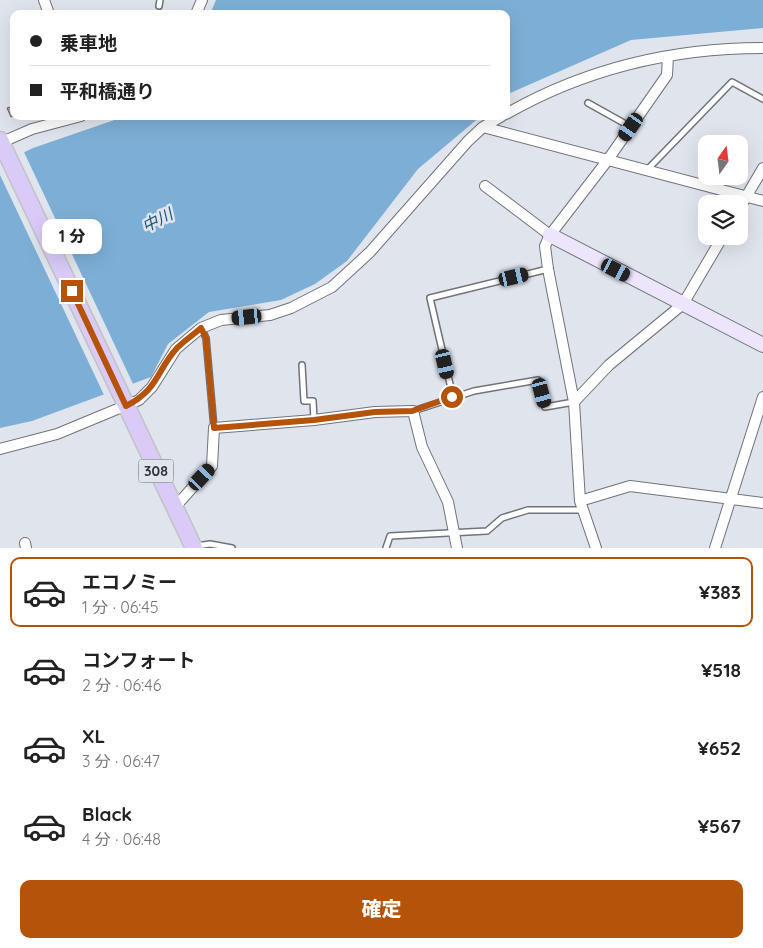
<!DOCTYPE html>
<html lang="ja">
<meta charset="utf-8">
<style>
body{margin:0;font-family:Quicksand,"Noto Sans JP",sans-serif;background:#f2f2f2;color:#222;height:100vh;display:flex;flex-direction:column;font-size:19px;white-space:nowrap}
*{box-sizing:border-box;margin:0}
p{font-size:16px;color:#767676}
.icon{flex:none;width:28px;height:28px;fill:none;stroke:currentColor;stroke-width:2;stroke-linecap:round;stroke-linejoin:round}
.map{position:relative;height:548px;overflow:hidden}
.details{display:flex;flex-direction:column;background:#fff;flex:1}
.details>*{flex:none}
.banner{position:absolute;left:10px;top:10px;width:500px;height:110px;border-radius:10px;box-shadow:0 5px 20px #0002;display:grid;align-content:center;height:110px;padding:0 20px;background:#fff}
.needle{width:32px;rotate:14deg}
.fabs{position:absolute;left:698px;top:135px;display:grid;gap:10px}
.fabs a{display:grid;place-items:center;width:50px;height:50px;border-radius:10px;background:#fff;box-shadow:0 5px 20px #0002;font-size:25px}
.end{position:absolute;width:22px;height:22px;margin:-11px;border:6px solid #b45309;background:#fff;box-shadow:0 0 0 2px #fff}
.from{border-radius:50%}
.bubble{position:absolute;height:35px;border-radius:10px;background:#fff;box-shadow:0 5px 20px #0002;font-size:16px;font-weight:800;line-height:35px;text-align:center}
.car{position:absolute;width:15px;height:30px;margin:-15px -8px;border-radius:6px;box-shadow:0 0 4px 1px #0007;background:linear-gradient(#222 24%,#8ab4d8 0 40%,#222 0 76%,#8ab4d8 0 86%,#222 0)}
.banner b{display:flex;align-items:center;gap:18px;height:48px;font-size:19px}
.banner b+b{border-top:1px solid #e0e0e0}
.banner i{width:12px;height:12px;background:#222}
ul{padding:9px 0 0;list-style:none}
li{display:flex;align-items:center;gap:15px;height:70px;margin:0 10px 8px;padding:0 10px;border:2px solid transparent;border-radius:10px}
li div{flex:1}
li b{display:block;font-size:19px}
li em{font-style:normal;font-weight:800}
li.active{border-color:#b45309}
li>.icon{width:45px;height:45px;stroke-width:1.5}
.action{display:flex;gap:10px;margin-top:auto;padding:10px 20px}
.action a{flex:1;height:58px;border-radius:10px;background:#b45309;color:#fff;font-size:20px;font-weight:800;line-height:58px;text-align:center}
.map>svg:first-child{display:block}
</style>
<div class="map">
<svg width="763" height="548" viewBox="0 0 763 548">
<rect width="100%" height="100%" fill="#e0e5ed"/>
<path fill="#7dafd6" d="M216,0H763V28L631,40L506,95V14H210Z
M126,116H481L418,169L347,261L315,284L281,300L209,312L168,344L151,377L32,421L0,428V164L33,148Z"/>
<path fill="#e0e5ed" d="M23,150L134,386L105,397L0,175V161Z"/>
<path fill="#b0a8a2" stroke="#665f59" d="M14,106V116L11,117L7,108Z"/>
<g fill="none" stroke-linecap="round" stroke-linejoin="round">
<defs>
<path id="lane" d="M159,6L160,0
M588,103L631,127
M647,170L732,82L763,99
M201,328L206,338L214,428
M302,365L304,401H313L314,420
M453,397L430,298L548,269
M413,411L474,391L538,380L545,407L574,402
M196,546L210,544L232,548
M386,548L390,536L487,531L502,518L528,510H583"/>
<path id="street" d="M44,0L49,14
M196,14L202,0
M506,114C585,69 672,48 763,48
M483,127L763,201
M0,143L32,129L81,116
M485,186L550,235
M739,209L763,168
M574,402L609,365L683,304L723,236
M0,449L57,434L139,400L152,387L176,349L201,328L221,320L270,315L291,308L332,287L370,252L468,141L483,127L502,116
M580,501L630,486L763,503
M174,508L212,466L214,428L314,420L375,412L413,411L422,447L448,502L457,548
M25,543L26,548
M596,548L580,501L574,402L548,269L545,246L550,235L607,161L667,75L668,56
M715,548L763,397"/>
<path id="secondary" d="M550,235L763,345"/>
<path id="primary" d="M0,140L194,548"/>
</defs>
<use href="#lane" stroke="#6f737b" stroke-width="8"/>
<use href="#street" stroke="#6f737b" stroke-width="12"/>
<use href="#secondary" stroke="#6f737b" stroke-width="16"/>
<use href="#primary" stroke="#c1c2c3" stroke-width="19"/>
<use href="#lane" stroke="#fff" stroke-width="5"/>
<use href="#street" stroke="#fff" stroke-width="10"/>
<use href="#secondary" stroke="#ece5fb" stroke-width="14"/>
<use href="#primary" stroke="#d9caf8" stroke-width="16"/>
</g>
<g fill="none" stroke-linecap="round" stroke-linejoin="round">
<path stroke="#b45309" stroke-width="6" d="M72,291L126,406C159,389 156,371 177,348C184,341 193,335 201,328L206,338L214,428L314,420L375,412L412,411L452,397"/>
</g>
<g text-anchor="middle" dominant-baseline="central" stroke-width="5" stroke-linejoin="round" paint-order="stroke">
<rect fill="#e0e5ed" stroke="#66686e" stroke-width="1" x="138.5" y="459.5" width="35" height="23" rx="4"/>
<g font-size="14" font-weight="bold" fill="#313337">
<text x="156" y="471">308</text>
</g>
<g font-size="16" font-style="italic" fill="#1b557b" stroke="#e0e5ed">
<text transform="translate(157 220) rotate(-27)">中川</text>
</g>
</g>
</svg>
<div class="fabs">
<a><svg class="needle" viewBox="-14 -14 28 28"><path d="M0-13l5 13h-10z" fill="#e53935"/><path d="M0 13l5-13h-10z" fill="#767676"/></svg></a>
<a><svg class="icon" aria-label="layers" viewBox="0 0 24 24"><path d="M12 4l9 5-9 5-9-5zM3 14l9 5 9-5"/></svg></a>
</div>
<i class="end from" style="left:452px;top:397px"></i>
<i class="end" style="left:72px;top:291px"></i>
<div class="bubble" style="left:42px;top:219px;width:60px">1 分</div>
<i class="car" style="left:631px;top:127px;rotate:215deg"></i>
<i class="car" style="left:616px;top:270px;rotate:117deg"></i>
<i class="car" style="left:514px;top:277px;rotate:77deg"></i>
<i class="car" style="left:247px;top:317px;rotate:264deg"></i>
<i class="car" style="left:445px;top:364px;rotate:167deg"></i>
<i class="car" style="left:542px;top:393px;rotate:165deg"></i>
<i class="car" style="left:202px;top:477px;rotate:43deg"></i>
<div class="banner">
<b><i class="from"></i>乗車地</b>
<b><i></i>平和橋通り</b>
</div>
</div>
<section class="details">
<ul>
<li class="active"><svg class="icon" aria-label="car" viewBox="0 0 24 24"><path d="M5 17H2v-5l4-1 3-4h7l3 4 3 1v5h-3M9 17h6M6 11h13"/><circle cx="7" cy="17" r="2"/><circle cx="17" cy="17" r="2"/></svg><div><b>エコノミー</b><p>1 分 · 06:45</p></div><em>¥383</em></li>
<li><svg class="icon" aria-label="car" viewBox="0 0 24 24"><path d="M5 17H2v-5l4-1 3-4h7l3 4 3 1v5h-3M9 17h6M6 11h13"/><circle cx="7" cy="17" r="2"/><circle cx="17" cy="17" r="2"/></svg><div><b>コンフォート</b><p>2 分 · 06:46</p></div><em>¥518</em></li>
<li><svg class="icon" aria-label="car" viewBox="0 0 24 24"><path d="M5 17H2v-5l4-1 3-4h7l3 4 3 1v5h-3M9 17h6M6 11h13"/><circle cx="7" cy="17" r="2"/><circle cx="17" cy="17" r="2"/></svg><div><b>XL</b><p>3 分 · 06:47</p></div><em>¥652</em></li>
<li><svg class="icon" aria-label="car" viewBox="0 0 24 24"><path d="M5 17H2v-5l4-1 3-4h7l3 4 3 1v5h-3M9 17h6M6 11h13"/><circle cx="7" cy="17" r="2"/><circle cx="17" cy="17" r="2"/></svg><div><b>Black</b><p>4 分 · 06:48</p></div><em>¥567</em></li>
</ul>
<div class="action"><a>確定</a></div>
</section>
